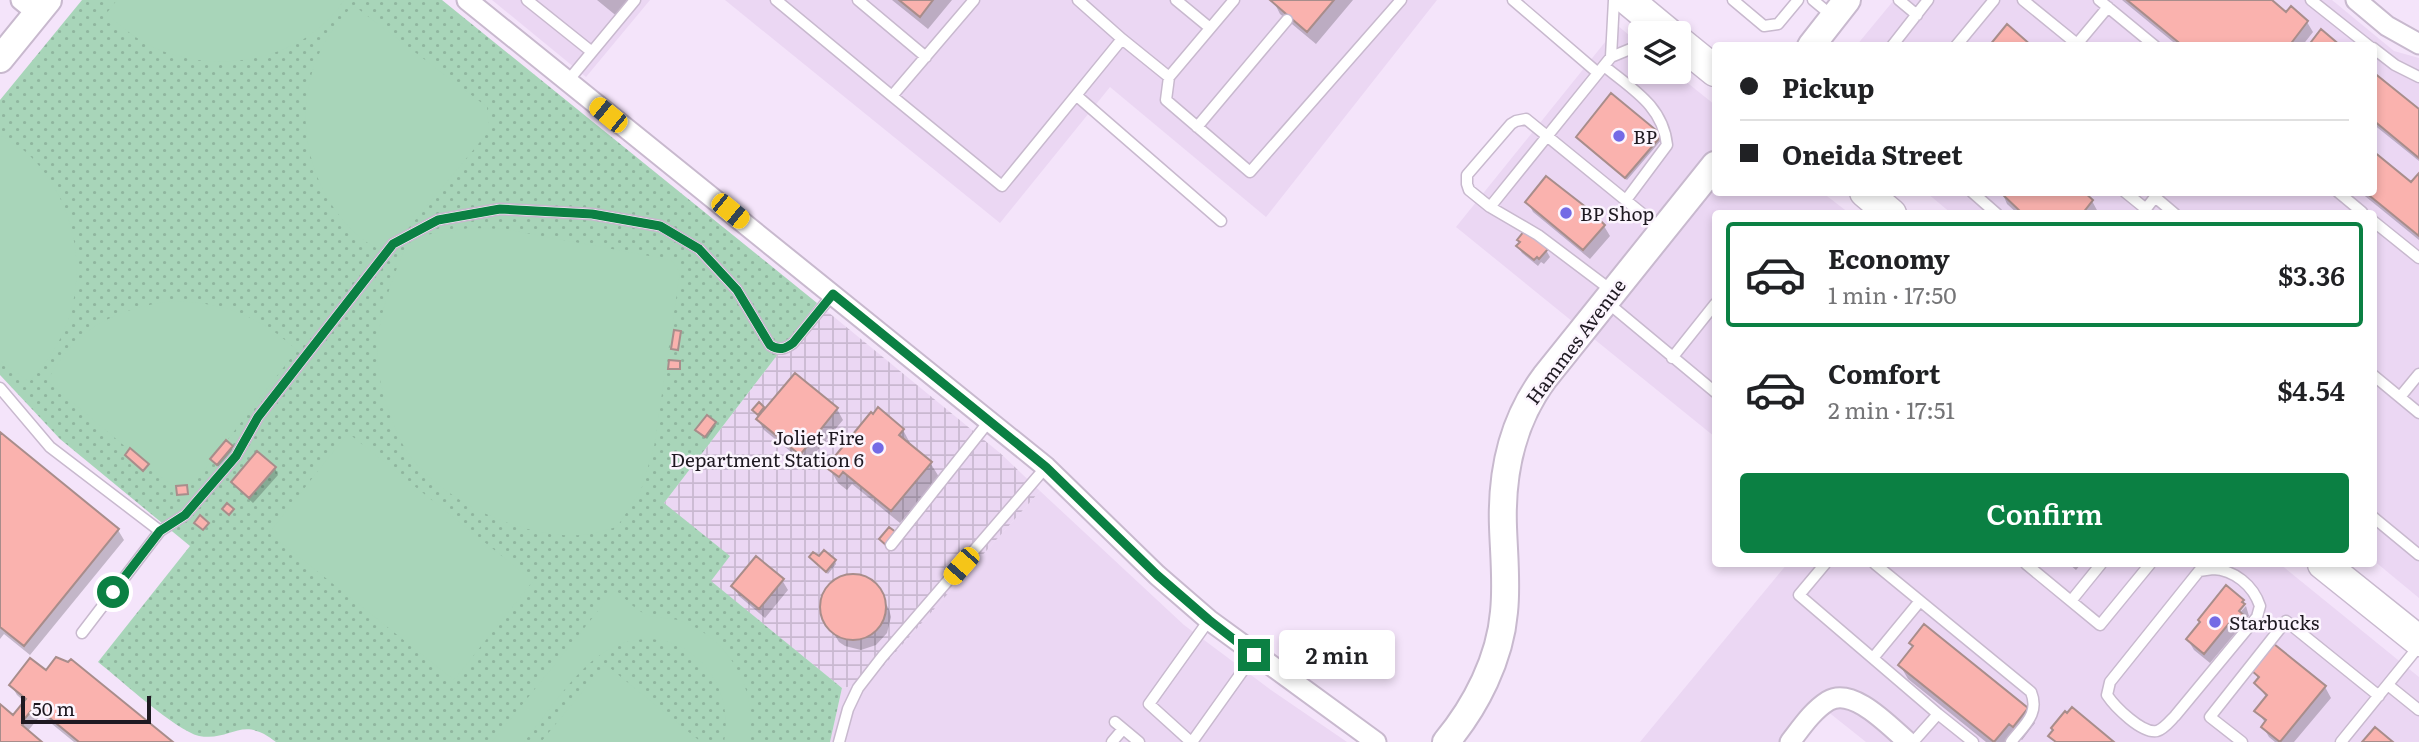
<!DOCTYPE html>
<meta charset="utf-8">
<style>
body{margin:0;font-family:Literata,serif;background:#f2f2f2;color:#202124;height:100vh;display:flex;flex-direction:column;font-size:26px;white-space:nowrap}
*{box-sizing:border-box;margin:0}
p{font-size:23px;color:#757577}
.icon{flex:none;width:38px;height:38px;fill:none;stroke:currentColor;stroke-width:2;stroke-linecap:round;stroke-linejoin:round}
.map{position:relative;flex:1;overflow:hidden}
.panel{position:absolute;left:1712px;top:210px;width:665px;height:357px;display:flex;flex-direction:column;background:#fff;border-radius:7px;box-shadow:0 4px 10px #0003}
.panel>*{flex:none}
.hud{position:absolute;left:1712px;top:42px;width:665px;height:154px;border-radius:7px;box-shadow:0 4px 10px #0003;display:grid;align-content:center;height:154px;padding:0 28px;background:#fff}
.controls{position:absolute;left:1628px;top:21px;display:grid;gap:14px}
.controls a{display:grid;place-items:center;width:63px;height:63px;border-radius:7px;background:#fff;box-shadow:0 4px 10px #0003;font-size:35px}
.scale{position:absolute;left:21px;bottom:18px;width:130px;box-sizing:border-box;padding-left:7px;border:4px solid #1e1921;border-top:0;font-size:19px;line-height:24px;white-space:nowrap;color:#1e1921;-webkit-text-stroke:5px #fcf5fe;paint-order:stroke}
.end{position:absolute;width:32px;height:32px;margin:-16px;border:9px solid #0b8043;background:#fff;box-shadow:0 0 0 4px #fff}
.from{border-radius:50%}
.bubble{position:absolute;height:49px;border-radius:7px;background:#fff;box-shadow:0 4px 10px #0003;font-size:23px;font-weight:600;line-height:49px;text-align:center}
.car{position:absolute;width:21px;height:42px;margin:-21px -10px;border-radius:9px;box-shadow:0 0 5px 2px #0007;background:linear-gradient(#f5c518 24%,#345 0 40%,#f5c518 0 76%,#345 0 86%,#f5c518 0)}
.hud b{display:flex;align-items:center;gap:24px;height:66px;font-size:26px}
.hud b+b{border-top:2px solid #e0e0e0}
.hud i{width:18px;height:18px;background:#202124}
ul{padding:12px 0 0;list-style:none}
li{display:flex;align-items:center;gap:21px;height:105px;margin:0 14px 10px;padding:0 14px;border:4px solid transparent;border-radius:7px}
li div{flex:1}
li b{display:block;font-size:26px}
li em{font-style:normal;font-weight:600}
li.on{border-color:#0b8043}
li>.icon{width:63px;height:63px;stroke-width:1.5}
.button{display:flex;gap:14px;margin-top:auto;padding:14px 28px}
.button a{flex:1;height:80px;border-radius:7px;background:#0b8043;color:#fff;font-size:28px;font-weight:600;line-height:80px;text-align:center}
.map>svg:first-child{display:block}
</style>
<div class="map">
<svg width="2419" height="742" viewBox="0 0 2419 742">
<defs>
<pattern id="industrial-grid" width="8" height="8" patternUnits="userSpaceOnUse" patternTransform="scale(1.75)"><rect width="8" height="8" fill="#ebd7f3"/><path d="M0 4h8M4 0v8" fill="none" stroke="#c9b8d0"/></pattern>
<pattern id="green-dots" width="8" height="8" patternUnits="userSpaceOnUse" patternTransform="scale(1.75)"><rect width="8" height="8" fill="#a8d5b9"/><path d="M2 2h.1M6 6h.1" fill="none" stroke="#90b69f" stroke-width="1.8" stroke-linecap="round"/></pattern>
</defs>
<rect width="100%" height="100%" fill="#f4e4fa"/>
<path fill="#ebd7f3" d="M492,0H650L586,77Z
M725,0H1437L1266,217L1110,87L1000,223Z
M1894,0H2332L2394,51L2419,58V598L2373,560V214H1952L1927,193L2373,192V46H1856Z
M1618,26L1640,44V72H1674L1715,105V192L1823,193L1849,213L1715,214V437L1456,227Z
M1040,491L1184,625L1271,690L1347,742H830L842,688L868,683Z
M1787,564H2280L2419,677V742H1866L1827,711L1802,742H1640Z"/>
<path fill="url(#industrial-grid)" d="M817,303L1000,453L1040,491L868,683L842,688L710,581L664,503Z"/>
<path fill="url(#green-dots)" d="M82,0H442L817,303L664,503L730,556L711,581L842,688L830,742H276C241,714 232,742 199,736C175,730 121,680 98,662L190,546L60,439L0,375V100Z"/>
<path fill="#a8d5b9" d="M117,0H344C304,63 208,78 145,43C131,35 119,24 106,14Z
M353,5L487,107L489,131L387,254C377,248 364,242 355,233C305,185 290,106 324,44C332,29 343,17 353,5Z
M0,135C9,141 19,146 27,153C78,201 92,281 58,343C51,357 39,370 29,382L0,360Z
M470,228L504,229L671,260L680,272L654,447L641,490L617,527C608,529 599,532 591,534C529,544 432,499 402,443C391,421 381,392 378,367C373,329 392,278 407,244L425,235Z
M174,301C227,303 258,316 297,350L194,483L171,485L47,381C53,371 59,361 66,352C92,320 134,305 174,301Z
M348,433L533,581L454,680L269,533Z
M615,590C625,598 634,609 645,614C654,619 670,617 681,621C730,639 759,691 749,742H724C738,670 668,611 603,653C574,671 546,715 524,742H492Z
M605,664L701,742H541Z"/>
<path fill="#0003" d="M597,0H633L619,18Z
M892,0H952L928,29Z
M1273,0H1353L1316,44L1280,14Z
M2122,0H2269L2287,14L2307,22L2313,32L2302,46H2178Z
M2373,74L2419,112V161L2373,124Z
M1661,136L1662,139L1627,180L1580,140Z
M2373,154L2412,185L2419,176V240L2360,192H2373Z
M2002,192L2092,201L2098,212L2096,214H2018L2007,204Z
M1528,202L1604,226L1610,236L1590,259L1533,212Z
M1519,241L1546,250L1550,257L1544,264L1541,262L1538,266L1522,253L1518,247L1521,244Z
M763,408L765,412L837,409L843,420L806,464L764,430L758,420L760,417L754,411Z
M715,423L716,426L707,439L698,430Z
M903,430L910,443L909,446L931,464L939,477L900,523L852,484L847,490L838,483L830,469Z
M0,434L118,530L124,540L30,655L4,634L0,639Z
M226,443L234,450L219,467L214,462Z
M275,468L278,475L253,503L237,488L233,482Z
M811,558L835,561L836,564L828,574Z
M2069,564H2081L2076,570Z
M860,577L874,584L889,609L891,617L887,633L876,645L861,650L845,646L839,642L823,616L822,600L825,593L836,581L843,578Z
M782,580L788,590L765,618L739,596L733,586Z
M2243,601L2244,604L2232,617L2234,619L2246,606L2249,616L2245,620L2250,628L2244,636L2237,631L2210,663L2194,650L2188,640Z
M1924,627L2027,709L2035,723L2022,740L2017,736L2013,742H1986L1908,679L1900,665L1914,648L1911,643Z
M2275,646L2325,687L2331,698L2294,742H2275L2269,737L2263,727L2266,724L2257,711L2267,698L2256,683L2259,680L2254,671Z
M46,672L170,742H74L41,715L27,732L40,742H0V706L14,717L26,703L17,695L11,685Z"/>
<path fill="#fab2ae" stroke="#a88d8b" stroke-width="2" d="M899,0H933L920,17Z
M1270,0H1334L1307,32Z
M2127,0H2272L2286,12L2291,6L2308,21L2289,46H2183Z
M2007,24L2032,46H1989Z
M2321,29L2341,46H2308Z
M2373,72L2419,109V158L2373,120Z
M1611,93L1662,135L1625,178L1576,137Z
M2373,151L2411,182L2419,173V236L2365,192H2373Z
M1546,176L1587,208L1605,225L1583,250L1525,202Z
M2000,192H2084L2093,200L2082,214H2023Z
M1525,230L1548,249L1539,259L1537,257L1534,260L1516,246L1520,242L1517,240Z
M674,330L681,331L678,350L671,349Z
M669,360L680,361V369H668Z
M795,373L838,408L800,455L756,419Z
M759,402L764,407L758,415L752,410Z
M878,407L904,429L899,435L932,462L891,511L843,472L839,477L828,469L833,463L831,461L871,412L873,414Z
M707,415L716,422L705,437L695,430Z
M0,432L119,529L24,646L0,627Z
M226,440L233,446L217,465L210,459Z
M130,448L149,464L143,471L125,455Z
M257,451L276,467L249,498L231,482Z
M187,485L188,494L177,495L176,486Z
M227,503L234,509L229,515L222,509Z
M200,515L209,523L203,530L194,523Z
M889,527L897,533L887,546L879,539Z
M824,550L836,560L826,572L809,557L813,552L819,556Z
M756,556L784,579L759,609L731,586Z
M820 607a33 33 0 1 1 66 0a33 33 0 1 1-66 0Z
M2226,585L2244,600L2242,602L2245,604L2239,611L2246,617L2237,627L2230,622L2204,654L2186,639L2200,622L2198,620Z
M1924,624L2028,708L2013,727L2009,724L1994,742L1898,665L1913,646L1909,643Z
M2274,644L2326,686L2280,742L2261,727L2266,720L2254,711L2267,695L2254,683L2259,677L2252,671Z
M56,657L68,662L71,659L173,742H79L35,706L22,722L24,723L22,725L42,742H0V704L13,715L26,699L9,685L30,658L46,670Z
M2072,707L2114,742H2056L2048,736L2053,730L2051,728L2065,711L2067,713Z
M2375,727L2393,742H2362Z"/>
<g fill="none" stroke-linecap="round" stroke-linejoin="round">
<defs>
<path id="lane" d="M527,0L592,52
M776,0L892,96L974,0
M858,0L926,57
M1078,0L1122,39
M1176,0L1210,28
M1234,0L1169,77L1166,100L1250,172L1401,0
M1513,0L1598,73
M1733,0L1764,26L1778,24L1798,0
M1813,0L1831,15
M1899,0L1917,15
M2023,0L2077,44L2108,7
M2099,0L2155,46
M2311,0L2369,46
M1892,46L1928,0
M1956,46L1994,0
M2373,48L2395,65L2419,77
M1611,57L1614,0
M1604,66C1632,89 1663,106 1667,145L1626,200
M567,82L635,0
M892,96L1002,186L1122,39L1169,77
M1077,96L1221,221
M1197,127L1287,20
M1972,192L1997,214
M2125,192L2146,209
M2338,192L2362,212L2361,214
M1490,207L1611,57L1640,45
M2142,214L2155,197L2175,214
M2373,221L2419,258
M1611,290L1538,235L1490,207L1469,190L1467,184V175L1511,124L1516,121L1526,119L1661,229
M1608,303L1715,392
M1672,358L1715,304
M2373,375L2419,413
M0,388L50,447L160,531L82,633
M2400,397L2419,374
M2373,517L2419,555
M160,531L185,515L236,456L258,417L393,244L438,220L500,209L592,214L660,226L699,249L737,290L770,345C779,351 785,349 793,343L833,294
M891,545L990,420
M1825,564L1799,595L1938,714L1913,742
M1875,564L2031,692C2040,714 2024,725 2011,742
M2026,564L2100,625L2150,564
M2213,569C2234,570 2253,585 2260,606L2257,617L2175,716C2170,721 2164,729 2157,731C2142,734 2115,707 2107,695L2110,682L2199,571Z
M2071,601L2101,564
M1873,658L1920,601
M2388,685L2419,710
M1938,714L1973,742
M1115,722L1139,742
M839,742L848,709L858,688L882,657L1046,467
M1112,742L1123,729
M1191,742L1149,704L1209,620
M1192,742L1254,655
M2242,742L2210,717L2286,621L2379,696
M2341,742L2419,646"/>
<path id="street" d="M21,0L37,13
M467,0L1046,467L1157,575L1209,620L1376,742
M2356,0L2387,26L2419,44
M1790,742C1801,728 1812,711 1828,701C1853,686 1890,727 1908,742"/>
<path id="secondary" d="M1811,46L1847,0
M0,59L48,0
M1446,742C1476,706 1500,659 1504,612C1507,584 1504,556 1503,527C1501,472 1512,421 1545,377L1715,165"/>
<path id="primary" d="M1628,0L1668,33
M1678,41L1715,71
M1865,192L1891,214
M2323,564L2419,641"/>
</defs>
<use href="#lane" stroke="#c8b9ce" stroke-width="13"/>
<use href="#street" stroke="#c8b9ce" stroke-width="23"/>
<use href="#secondary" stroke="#c8b9ce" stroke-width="30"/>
<use href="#primary" stroke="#c8b9ce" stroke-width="33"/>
<use href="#lane" stroke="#fff" stroke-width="10"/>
<use href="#street" stroke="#fff" stroke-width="19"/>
<use href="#secondary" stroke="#fff" stroke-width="26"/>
<use href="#primary" stroke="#fff" stroke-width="30"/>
</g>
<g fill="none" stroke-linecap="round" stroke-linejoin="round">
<path stroke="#0b8043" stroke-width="9" d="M113,592L160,531L185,515L236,456L258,417L393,244L438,220L500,209L592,214L660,226L699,249L737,290L770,345C779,351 785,349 793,343L833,294L1046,467L1157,575L1209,620L1254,655"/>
</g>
<g fill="#746ae5" stroke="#fcf5fe" stroke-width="2.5">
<circle cx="1619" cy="136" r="7"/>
<circle cx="1566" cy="213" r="7"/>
<circle cx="878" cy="448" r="7"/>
<circle cx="2215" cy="622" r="7"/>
</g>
<g text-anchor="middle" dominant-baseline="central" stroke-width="5" stroke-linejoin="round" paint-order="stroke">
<g font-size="19" fill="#1e1921" stroke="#fcf5fe" text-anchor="start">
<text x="1633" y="136">BP</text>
<text x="1580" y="213">BP Shop</text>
<text x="864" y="437" text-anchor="end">Joliet Fire<tspan x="864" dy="22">Department Station 6</tspan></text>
<text x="2229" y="622">Starbucks</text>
</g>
<g font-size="19" fill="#1e1921" stroke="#fcf5fe">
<text transform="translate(1575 341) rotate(-53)">Hammes Avenue</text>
</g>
</g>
</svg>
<div class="controls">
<a><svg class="icon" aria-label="layers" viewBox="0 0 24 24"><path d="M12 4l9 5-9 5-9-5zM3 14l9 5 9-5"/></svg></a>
</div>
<div class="scale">50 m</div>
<i class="end from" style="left:113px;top:592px"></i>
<i class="end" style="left:1254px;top:655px"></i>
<div class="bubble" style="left:1279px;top:630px;width:116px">2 min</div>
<i class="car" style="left:608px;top:115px;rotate:309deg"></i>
<i class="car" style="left:730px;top:211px;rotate:129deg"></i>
<i class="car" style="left:961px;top:566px;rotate:221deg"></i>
<div class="hud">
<b><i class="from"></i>Pickup</b>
<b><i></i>Oneida Street</b>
</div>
<section class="panel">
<ul>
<li class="on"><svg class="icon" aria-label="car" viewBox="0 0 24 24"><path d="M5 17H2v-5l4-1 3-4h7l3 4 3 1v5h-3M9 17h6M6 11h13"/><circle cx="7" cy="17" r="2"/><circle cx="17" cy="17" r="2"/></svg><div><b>Economy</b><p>1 min · 17:50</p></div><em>$3.36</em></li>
<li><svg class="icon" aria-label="car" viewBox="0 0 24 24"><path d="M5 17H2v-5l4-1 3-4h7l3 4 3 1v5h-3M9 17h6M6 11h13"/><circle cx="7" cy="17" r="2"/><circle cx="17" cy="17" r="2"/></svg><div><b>Comfort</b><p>2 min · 17:51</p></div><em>$4.54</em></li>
</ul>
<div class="button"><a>Confirm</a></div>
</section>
</div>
